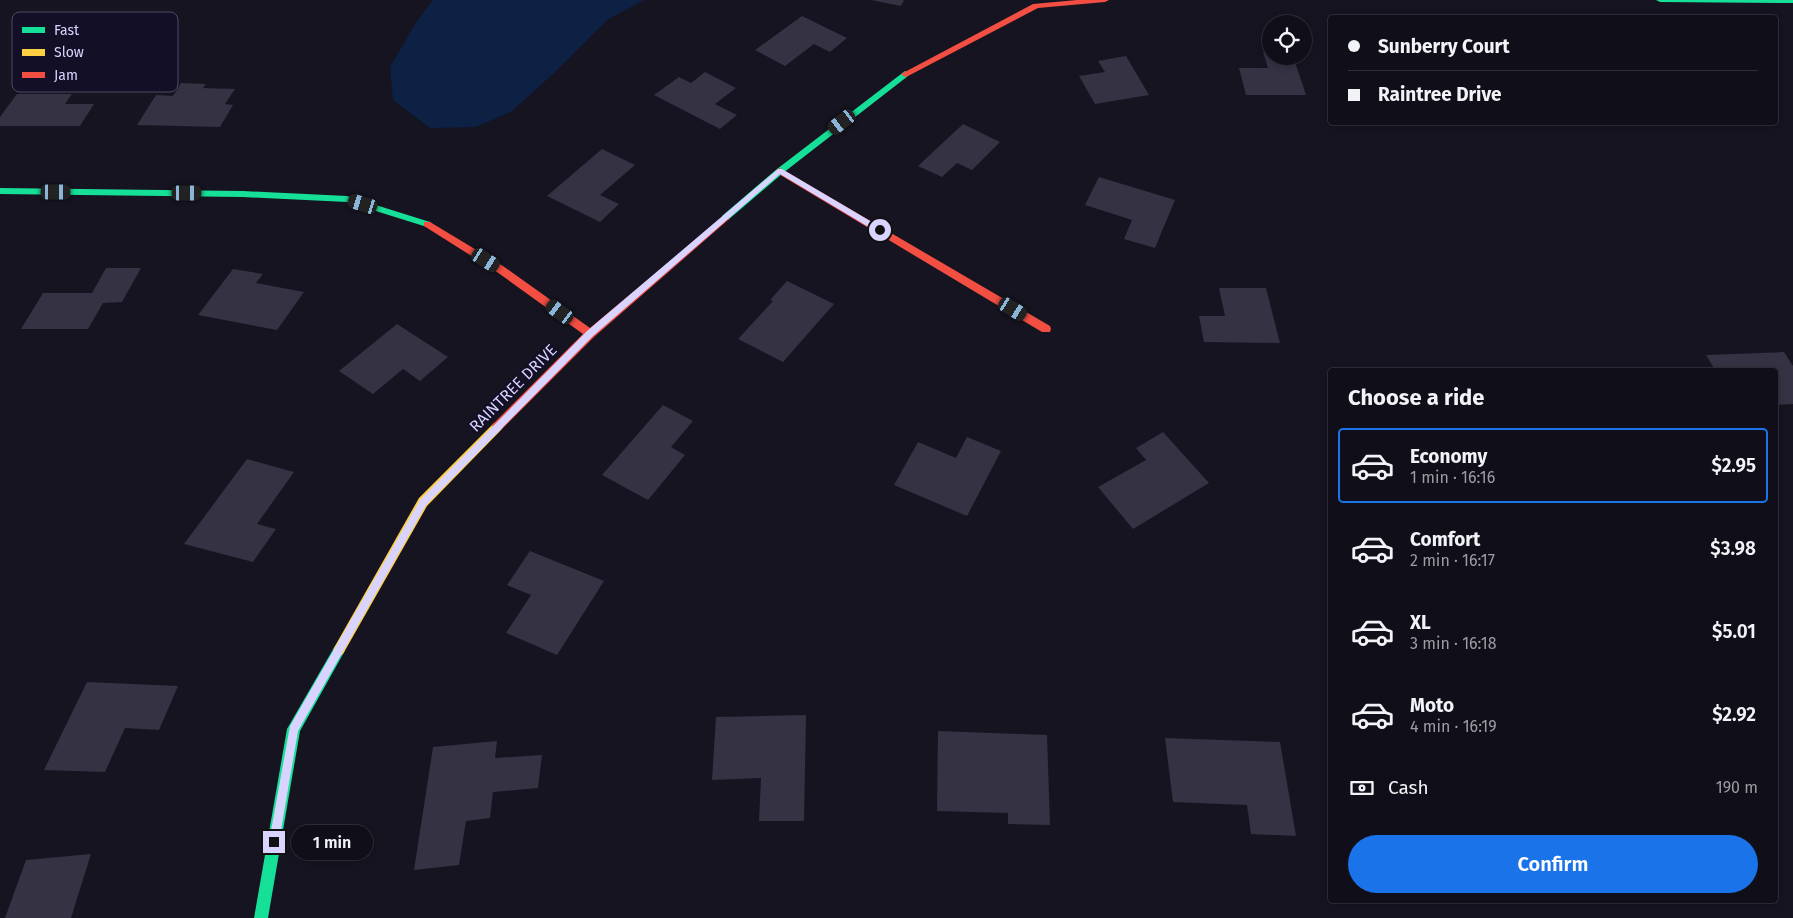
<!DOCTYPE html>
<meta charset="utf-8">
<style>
body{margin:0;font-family:"Fira Sans",sans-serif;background:#1e1d26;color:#f1f3f6;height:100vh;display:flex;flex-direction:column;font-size:19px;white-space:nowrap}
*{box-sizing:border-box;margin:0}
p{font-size:16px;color:#9c9ca2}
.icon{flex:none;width:28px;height:28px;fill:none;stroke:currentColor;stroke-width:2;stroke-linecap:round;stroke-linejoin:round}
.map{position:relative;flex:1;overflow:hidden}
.panel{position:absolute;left:1328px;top:368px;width:450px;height:535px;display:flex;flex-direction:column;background:#100f19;border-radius:5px;box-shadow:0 2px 8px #0003,0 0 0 1px #302f38}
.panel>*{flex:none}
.guide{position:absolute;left:1328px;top:15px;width:450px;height:110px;border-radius:5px;box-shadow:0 2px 8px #0003,0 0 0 1px #302f38;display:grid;align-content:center;height:110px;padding:0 20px;background:#100f19}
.buttons{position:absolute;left:1262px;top:15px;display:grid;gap:10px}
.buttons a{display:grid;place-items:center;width:50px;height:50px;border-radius:50%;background:#100f19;box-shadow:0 2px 8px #0003,0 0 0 1px #302f38;font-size:25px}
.end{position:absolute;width:22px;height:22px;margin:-11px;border:6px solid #d9d4ff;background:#111;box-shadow:0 0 0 2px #111}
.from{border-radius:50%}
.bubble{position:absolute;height:35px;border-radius:18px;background:#100f19;box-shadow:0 2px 8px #0003,0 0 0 1px #302f38;font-size:16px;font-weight:600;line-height:35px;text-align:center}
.car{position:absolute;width:15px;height:30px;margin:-15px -8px;border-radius:6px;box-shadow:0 0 4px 1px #0007;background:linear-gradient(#222 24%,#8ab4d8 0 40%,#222 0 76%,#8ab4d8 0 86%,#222 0)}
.guide b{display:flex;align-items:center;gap:18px;height:48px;font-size:19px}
.guide b+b{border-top:1px solid #302f38}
.guide i{width:12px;height:12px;background:#f1f3f6}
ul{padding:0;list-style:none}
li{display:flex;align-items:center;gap:15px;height:75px;margin:0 10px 8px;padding:0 10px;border:2px solid transparent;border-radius:5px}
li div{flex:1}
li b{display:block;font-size:19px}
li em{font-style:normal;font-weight:600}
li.current{border-color:#1a73e8}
li>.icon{width:45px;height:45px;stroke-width:1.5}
h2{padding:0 20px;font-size:22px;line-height:60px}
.pay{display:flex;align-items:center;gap:12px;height:55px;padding:0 20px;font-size:19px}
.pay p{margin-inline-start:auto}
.action{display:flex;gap:10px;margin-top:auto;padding:10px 20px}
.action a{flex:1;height:58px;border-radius:30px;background:#1a73e8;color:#fff;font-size:20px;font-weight:600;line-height:58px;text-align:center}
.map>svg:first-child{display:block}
</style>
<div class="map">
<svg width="1793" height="918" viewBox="0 0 1793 918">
<rect width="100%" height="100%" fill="#161421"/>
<path fill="#0d2144" d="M433,0H644L607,20L554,73L512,111L476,127L430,128L393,100L390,67L417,21Z"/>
<path fill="#343243" d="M871,0H904L901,6Z
M802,16L847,38L830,52L814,44L785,66L755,50Z
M1263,52H1271V56H1293L1306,95H1246L1239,68H1268Z
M1126,56L1149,95L1095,104L1079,76L1105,72L1098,61Z
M705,72L736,88L715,104L737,115L720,129L654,95L679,77L691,83Z
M181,83L206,84L203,88L235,89L225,104L233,105L220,127L137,125L156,95L173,96Z
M17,94H72L65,104H94L80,126H0V117Z
M963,124L1000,142L972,170L957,163L942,177L918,166Z
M602,149L635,165L600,195L619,204L600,222L547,196Z
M1099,177L1175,200L1155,248L1124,239L1132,220L1085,205Z
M106,268H141L122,302L103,303L88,329H21L43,293H92Z
M233,269L263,274L256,283L304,292L277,330L198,315Z
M787,281L834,304L783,362L738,339L773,301L770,300Z
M1219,288H1266L1280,343L1204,342L1199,316H1225Z
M397,324L448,357L420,381L403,369L373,394L339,371Z
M1784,352L1793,366V404L1775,405V370H1715L1706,355Z
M663,405L693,421L671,447L685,455L648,500L602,475Z
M1163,432L1209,483L1133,529L1098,487L1146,460L1136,448Z
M967,437L1001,451L967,516L894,485L918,442L956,458Z
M247,459L294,472L257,524L276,529L253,562L184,544Z
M530,551L604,581L557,655L506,633L531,595L507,585Z
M87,682L178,686L159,730L125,728L105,772L44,770Z
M806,715L804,821H759L761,778L712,780L716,717Z
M938,731L1047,735L1050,825L1008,824V813L937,811Z
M1165,738L1280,742L1296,836L1251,834L1247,805L1173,802Z
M497,741L495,758L542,755L538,788L493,792L490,818L466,821L459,865L414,870L433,747Z
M91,854L71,918H5L26,860Z"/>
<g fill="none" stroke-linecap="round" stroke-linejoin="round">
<path fill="#16e098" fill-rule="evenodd" d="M1656,0H1793V3L1660,2Z
M905,71L909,74L908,76L783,173L728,220H722V216L777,169Z
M0,188L243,191L347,196L430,222L432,224L427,227L347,202L243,197L0,194Z
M339,644L343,646L345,650L343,654L300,731L268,918H254L287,729L335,646Z"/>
<path fill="#ffcf43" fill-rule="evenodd" d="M498,421L502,423L504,426L502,429L427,506L343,654L339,656L335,654L333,650L335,646L419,498L494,423Z"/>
<path fill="#f24e42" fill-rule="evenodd" d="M1077,0H1109L1105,2L1038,8L908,76L905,77L901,74L1033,4Z
M780,168L1050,326L1051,329L1050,332H1042L777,173L775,171Z
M725,215L730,218L728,220L594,337L502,429H494L492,426L494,423L583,334L497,272L424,226V222H430L503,266L590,328Z"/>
</g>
<path fill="#d9d4ff" d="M778,169H782L882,228V232H877L780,174L593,336L426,505L298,731L279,842L277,846H270L269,842L290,726L420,500L587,331Z"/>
<g text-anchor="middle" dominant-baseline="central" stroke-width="4.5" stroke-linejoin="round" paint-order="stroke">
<g font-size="16" fill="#d9d4ff" stroke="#130f26">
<text transform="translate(513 388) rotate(-45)">RAINTREE DRIVE</text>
</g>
</g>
<rect x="12" y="12" width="166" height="80" rx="8" fill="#130f26" stroke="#4e4a67" stroke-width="1"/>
<rect x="22" y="27" width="23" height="6" fill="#16e098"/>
<rect x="22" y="49" width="23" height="7" fill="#ffcf43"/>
<rect x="22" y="72" width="23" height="6" fill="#f24e42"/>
<g font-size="14" fill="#d9d4ff">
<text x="54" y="35">Fast</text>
<text x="54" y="57">Slow</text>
<text x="54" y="80">Jam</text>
</g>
</svg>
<div class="buttons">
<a><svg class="icon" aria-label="locate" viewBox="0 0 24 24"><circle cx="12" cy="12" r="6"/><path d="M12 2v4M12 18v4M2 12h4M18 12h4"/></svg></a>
</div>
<i class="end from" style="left:880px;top:230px"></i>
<i class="end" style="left:274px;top:842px"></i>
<div class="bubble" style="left:291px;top:825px;width:82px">1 min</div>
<i class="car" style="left:842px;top:122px;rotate:232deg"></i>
<i class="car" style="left:56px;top:192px;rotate:90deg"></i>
<i class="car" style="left:187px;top:193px;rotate:90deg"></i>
<i class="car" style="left:363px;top:204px;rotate:287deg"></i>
<i class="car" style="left:486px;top:260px;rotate:122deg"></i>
<i class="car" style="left:1013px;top:309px;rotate:121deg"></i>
<i class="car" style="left:560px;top:312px;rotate:306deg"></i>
<div class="guide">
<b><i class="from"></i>Sunberry Court</b>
<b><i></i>Raintree Drive</b>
</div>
<section class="panel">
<h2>Choose a ride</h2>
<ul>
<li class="current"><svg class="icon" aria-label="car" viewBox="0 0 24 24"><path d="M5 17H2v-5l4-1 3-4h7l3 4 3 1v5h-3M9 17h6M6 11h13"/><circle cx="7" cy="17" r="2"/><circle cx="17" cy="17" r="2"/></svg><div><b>Economy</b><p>1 min · 16:16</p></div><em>$2.95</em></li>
<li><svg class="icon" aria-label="car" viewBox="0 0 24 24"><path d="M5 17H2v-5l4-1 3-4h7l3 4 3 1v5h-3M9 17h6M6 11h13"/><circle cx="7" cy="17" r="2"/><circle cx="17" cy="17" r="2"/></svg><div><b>Comfort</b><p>2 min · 16:17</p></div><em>$3.98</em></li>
<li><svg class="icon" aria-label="car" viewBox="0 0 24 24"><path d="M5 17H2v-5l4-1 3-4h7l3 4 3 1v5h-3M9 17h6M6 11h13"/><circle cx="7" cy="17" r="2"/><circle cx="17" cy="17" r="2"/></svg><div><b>XL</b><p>3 min · 16:18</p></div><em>$5.01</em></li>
<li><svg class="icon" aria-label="car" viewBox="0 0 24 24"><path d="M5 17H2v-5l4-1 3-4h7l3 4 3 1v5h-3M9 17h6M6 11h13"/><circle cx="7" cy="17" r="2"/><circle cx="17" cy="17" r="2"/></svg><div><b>Moto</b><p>4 min · 16:19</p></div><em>$2.92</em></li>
</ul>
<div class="pay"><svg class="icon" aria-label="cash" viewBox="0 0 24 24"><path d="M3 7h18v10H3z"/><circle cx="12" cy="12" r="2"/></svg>Cash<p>190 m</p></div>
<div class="action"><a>Confirm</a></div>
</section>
</div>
